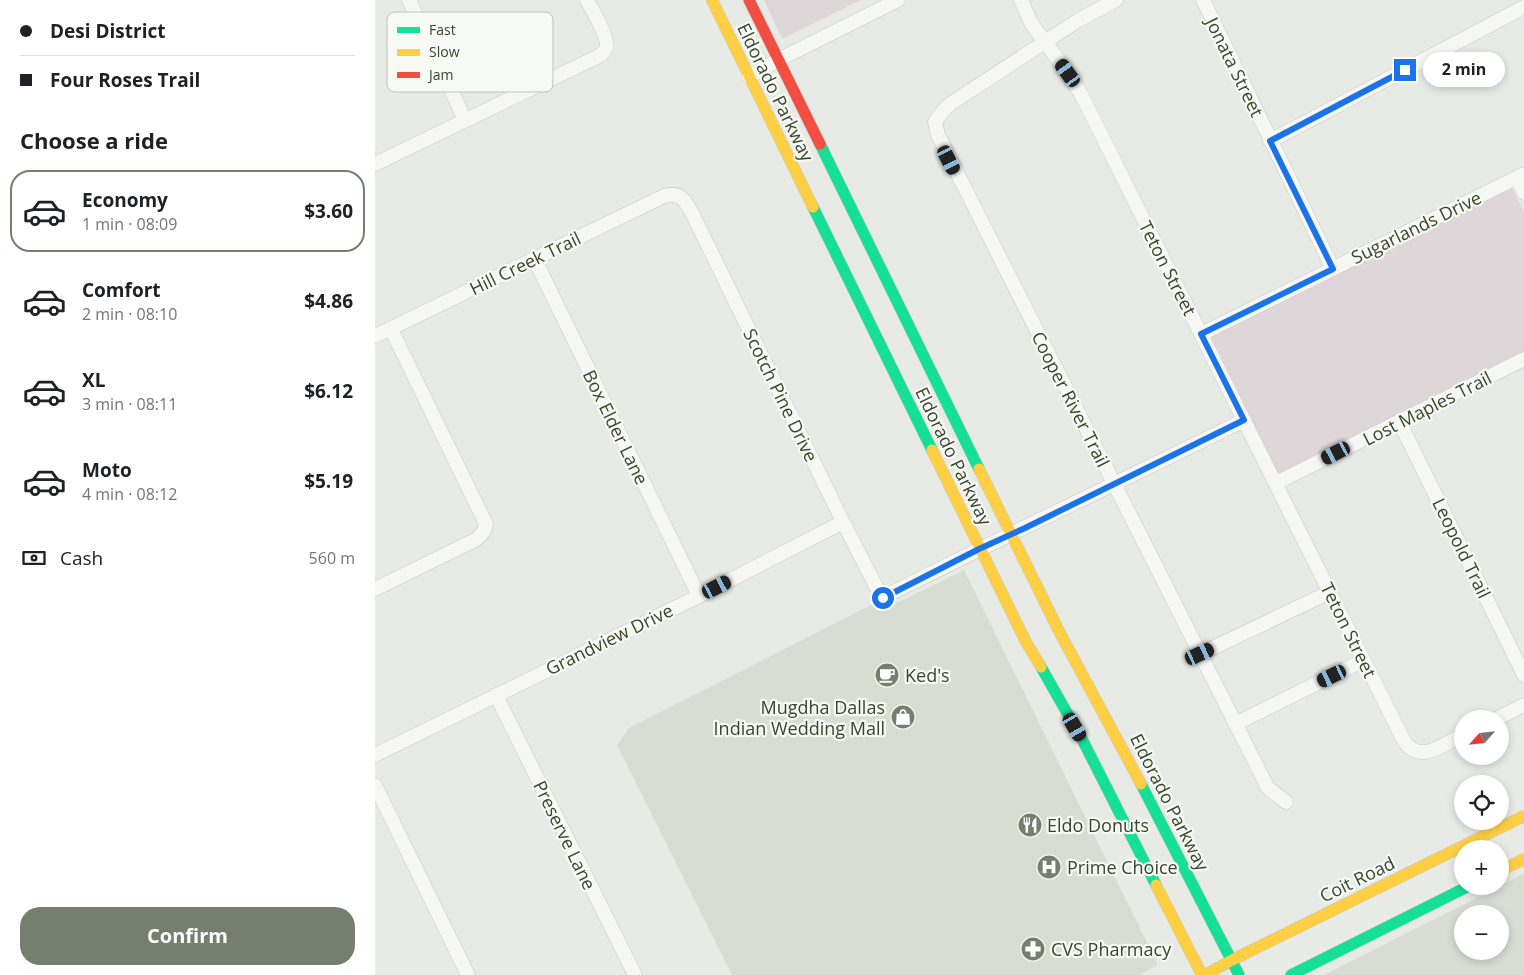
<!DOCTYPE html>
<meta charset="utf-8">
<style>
body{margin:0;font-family:"Open Sans",sans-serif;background:#f6f6f6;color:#202124;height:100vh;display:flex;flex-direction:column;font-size:19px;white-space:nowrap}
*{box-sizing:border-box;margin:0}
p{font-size:16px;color:#757577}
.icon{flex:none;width:28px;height:28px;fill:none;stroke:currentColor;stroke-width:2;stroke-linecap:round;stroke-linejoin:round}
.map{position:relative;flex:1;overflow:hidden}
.sheet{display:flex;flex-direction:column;background:#fff;width:375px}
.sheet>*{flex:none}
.hud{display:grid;align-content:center;height:110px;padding:0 20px;background:#fff}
.needle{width:32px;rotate:243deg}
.tools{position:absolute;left:1079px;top:710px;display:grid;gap:10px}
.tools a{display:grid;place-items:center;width:55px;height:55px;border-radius:50%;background:#fff;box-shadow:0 2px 8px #0003;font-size:25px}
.end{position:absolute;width:22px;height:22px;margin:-11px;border:6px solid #1a73e8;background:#fff;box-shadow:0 0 0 2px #fff}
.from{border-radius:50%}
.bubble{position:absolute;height:35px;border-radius:18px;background:#fff;box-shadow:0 2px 8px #0003;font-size:16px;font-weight:700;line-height:35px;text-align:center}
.car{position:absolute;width:15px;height:30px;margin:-15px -8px;border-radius:6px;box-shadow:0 0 4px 1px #0007;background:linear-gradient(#222 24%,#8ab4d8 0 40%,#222 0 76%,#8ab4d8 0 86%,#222 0)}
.hud b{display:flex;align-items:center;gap:18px;height:48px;font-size:19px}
.hud b+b{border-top:1px solid #e0e0e0}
.hud i{width:12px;height:12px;background:#202124}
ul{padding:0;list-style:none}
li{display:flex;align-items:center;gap:15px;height:82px;margin:0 10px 8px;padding:0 10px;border:2px solid transparent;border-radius:20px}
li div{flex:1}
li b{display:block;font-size:19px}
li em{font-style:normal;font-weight:700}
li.selected{border-color:#767e6d}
li>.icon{width:45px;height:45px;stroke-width:1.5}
h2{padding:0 20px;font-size:22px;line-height:60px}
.pay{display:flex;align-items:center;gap:12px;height:55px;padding:0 20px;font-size:19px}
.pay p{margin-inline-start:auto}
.primary-button{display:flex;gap:10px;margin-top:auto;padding:10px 20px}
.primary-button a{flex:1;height:58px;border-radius:20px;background:#767e6d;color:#fff;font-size:20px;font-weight:700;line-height:58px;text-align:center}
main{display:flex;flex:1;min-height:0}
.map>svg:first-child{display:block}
</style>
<main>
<section class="sheet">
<div class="hud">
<b><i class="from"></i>Desi District</b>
<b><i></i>Four Roses Trail</b>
</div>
<h2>Choose a ride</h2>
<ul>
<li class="selected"><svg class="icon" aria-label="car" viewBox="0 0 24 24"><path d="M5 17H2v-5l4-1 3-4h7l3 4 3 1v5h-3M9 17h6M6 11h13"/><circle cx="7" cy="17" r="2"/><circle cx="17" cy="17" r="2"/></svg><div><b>Economy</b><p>1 min · 08:09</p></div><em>$3.60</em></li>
<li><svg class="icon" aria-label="car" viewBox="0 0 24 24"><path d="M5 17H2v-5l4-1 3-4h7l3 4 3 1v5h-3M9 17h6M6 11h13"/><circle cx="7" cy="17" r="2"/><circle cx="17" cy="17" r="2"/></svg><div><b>Comfort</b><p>2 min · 08:10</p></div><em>$4.86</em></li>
<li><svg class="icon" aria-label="car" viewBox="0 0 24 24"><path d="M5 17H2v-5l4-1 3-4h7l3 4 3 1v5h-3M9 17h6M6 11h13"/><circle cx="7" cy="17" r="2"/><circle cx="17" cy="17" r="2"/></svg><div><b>XL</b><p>3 min · 08:11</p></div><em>$6.12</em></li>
<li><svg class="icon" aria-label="car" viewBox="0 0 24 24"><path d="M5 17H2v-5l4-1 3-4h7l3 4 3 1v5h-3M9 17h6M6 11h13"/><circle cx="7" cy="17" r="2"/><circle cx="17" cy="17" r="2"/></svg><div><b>Moto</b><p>4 min · 08:12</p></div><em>$5.19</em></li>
</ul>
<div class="pay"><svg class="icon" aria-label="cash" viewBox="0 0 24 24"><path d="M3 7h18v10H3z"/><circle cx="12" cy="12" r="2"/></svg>Cash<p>560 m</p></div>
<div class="primary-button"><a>Confirm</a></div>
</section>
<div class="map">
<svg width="1149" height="975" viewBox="0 0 1149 975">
<rect width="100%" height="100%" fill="#e8eae6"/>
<path fill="#d8ddd4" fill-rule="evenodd" d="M589,570L783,965L764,975H357L242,745L254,728L496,605L524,602Z
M1149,873V975H949L1125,886ZM1088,914H1125V951H1088Z"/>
<path fill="#ded6d8" d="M389,0H486L407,39Z
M1137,188L1149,212V352L903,474L836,337Z"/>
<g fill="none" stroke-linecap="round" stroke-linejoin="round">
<defs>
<path id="street" d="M34,0L90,120
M646,0L656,23L693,73L706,94L1029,741C1046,765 1067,744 1088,735
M741,0L702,21L575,104L567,112L560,122L563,135L893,788L911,802
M828,0L958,269
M374,77L403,60L523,0
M895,141L1149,7
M0,164L226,55C227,54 231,50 231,49C235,40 217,9 212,0
M1142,178L1149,193
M159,258L324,596
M826,334L1149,174
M0,336L289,196C305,191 310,200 317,213L468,522L507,598C627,537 749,480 869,420
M1024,421L1149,675
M901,483L1149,359
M0,589L100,540C106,536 110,532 111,524L16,329
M825,654L955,592
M121,695L260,975
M1121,719L1149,705
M860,724L989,660
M0,755L324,596L468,522
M0,785L93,975"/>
<path id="fast" d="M445,144L604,469
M438,207L557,450
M666,667L708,741L781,885
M766,784L864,975
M916,975L1094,886"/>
<path id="slow" d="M337,0L438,207
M557,450L650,640L666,667
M604,469L684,631L766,784
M1125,871L1149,859
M781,885L827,975
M830,975L857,960L1149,816"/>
<path id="jam" d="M374,0L445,144"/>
</defs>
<use href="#street" stroke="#c6c8c4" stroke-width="15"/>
<use href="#fast" stroke="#c6c8c4" stroke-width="12"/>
<use href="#slow" stroke="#c6c8c4" stroke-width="12"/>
<use href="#jam" stroke="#c6c8c4" stroke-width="12"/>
<use href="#street" stroke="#f6f7f5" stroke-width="14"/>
<use href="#fast" stroke="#16e098" stroke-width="11"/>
<use href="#slow" stroke="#ffcf43" stroke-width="11"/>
<use href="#jam" stroke="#f24e42" stroke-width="11"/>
</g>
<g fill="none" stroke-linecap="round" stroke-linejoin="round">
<path stroke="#1a73e8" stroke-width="6" d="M508,598L604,549L650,528L869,420L826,334L958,269L895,141L1030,70"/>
</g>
<defs>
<symbol id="cafe-disc" viewBox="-11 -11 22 22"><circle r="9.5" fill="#767e6d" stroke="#f7f9f4"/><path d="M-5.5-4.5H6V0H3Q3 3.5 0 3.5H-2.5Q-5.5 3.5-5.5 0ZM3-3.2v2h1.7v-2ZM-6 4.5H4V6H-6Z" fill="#fff"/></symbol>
<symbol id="shop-disc" viewBox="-11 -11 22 22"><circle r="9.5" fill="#767e6d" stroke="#f7f9f4"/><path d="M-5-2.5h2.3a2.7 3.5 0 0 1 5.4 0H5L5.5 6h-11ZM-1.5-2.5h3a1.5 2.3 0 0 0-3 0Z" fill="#fff"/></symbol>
<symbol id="restaurant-disc" viewBox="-11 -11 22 22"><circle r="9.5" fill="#767e6d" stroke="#f7f9f4"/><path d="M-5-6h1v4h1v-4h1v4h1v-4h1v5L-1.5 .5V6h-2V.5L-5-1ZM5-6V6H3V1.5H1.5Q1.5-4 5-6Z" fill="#fff"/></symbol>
<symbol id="hospital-disc" viewBox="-11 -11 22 22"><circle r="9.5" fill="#767e6d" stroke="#f7f9f4"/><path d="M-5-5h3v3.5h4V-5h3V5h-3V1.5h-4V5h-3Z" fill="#fff"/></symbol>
<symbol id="pharmacy-disc" viewBox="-11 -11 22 22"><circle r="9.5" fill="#767e6d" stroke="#f7f9f4"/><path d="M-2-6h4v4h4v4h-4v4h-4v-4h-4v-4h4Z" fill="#fff"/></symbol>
</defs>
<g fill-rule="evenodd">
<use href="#cafe-disc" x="498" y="661" width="28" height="28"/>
<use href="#shop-disc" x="514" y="703" width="28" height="28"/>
<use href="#restaurant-disc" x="641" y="811" width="28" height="28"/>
<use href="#hospital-disc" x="660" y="853" width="28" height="28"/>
<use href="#pharmacy-disc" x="644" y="935" width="28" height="28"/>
</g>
<g text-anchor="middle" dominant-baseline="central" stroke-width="4.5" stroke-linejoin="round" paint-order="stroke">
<g font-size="18" fill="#38442c" stroke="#f7f9f4">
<text transform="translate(860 67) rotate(64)">Jonata Street</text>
<text transform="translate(401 92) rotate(64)">Eldorado Parkway</text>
<text transform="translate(1041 227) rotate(-26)">Sugarlands Drive</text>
<text transform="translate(150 263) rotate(-26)">Hill Creek Trail</text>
<text transform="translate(793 268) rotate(63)">Teton Street</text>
<text transform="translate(406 395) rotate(64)">Scotch Pine Drive</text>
<text transform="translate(696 399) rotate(63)">Cooper River Trail</text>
<text transform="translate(1052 408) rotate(-27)">Lost Maples Trail</text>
<text transform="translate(241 427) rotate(64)">Box Elder Lane</text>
<text transform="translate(579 456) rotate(64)">Eldorado Parkway</text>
<text transform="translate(1087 548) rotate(64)">Leopold Trail</text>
<text transform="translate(974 630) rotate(64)">Teton Street</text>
<text transform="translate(234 639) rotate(-26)">Grandview Drive</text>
<text transform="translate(795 802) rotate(63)">Eldorado Parkway</text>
<text transform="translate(190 835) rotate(64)">Preserve Lane</text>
<text transform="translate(982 879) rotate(-26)">Coit Road</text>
</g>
<g font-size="18" fill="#38442c" stroke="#f7f9f4" text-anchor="start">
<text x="530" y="675">Ked's</text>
<text x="510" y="707" text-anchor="end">Mugdha Dallas<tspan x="510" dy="21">Indian Wedding Mall</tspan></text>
<text x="672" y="825">Eldo Donuts</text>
<text x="692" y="867">Prime Choice</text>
<text x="676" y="949">CVS Pharmacy</text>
</g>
</g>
<rect x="12" y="12" width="166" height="80" rx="8" fill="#f7f9f4" stroke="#bec3b8" stroke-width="1"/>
<rect x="22" y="27" width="23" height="6" fill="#16e098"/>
<rect x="22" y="49" width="23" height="7" fill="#ffcf43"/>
<rect x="22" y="72" width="23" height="6" fill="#f24e42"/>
<g font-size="14" fill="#38442c">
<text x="54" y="35">Fast</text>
<text x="54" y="57">Slow</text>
<text x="54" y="80">Jam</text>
</g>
</svg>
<div class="tools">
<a><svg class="needle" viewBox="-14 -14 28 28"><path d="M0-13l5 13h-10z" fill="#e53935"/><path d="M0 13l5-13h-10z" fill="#757577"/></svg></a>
<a><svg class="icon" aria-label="locate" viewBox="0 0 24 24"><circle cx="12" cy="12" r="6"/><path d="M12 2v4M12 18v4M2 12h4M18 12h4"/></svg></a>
<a>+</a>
<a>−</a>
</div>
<i class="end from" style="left:508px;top:598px"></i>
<i class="end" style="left:1030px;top:70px"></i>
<div class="bubble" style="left:1048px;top:52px;width:82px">2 min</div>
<i class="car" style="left:693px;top:73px;rotate:324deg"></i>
<i class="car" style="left:574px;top:160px;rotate:153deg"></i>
<i class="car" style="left:961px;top:453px;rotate:243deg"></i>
<i class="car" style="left:342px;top:587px;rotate:63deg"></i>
<i class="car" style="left:825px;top:654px;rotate:65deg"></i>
<i class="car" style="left:957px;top:676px;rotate:244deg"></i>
<i class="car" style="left:700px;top:727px;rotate:150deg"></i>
</div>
</main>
